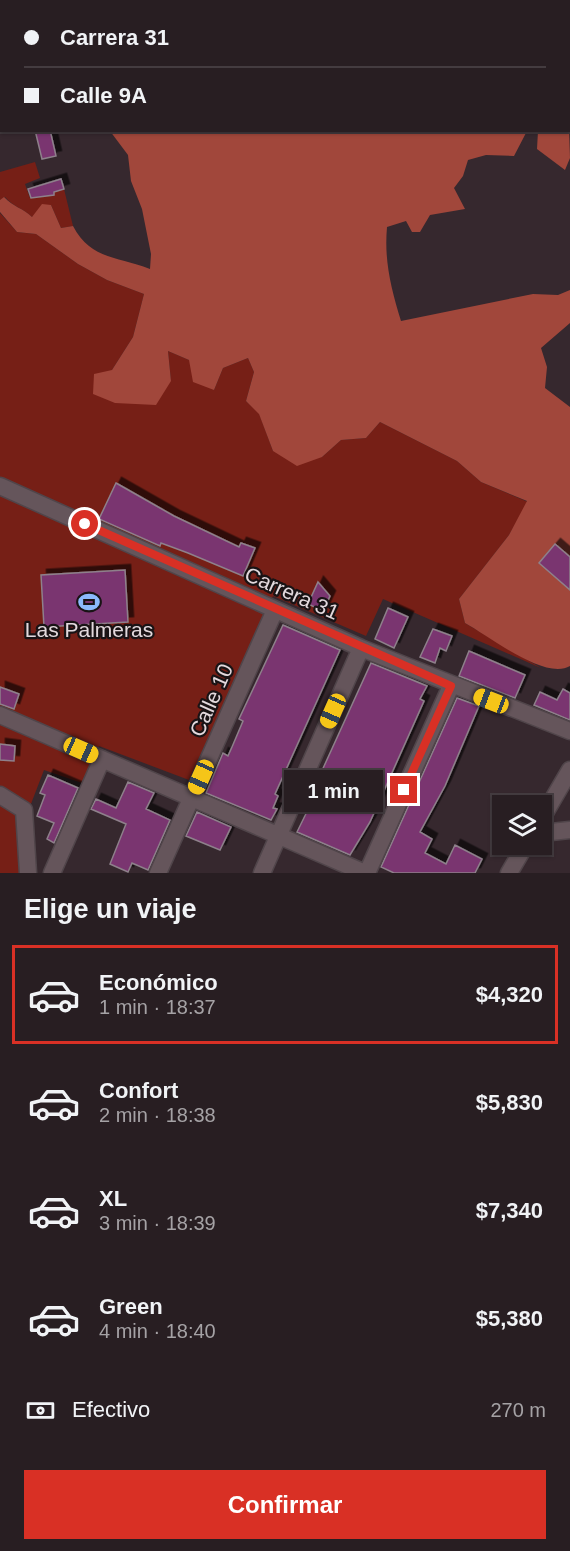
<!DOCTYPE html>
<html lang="es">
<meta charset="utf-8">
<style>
body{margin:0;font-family:Arial,sans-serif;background:#342b2f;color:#f1f3f6;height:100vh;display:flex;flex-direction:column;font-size:22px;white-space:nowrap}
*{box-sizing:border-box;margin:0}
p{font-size:20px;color:#a5a2a5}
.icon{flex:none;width:33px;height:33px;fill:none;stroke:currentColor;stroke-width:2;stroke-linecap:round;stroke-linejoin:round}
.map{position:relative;height:873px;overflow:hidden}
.drawer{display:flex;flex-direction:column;background:#281e22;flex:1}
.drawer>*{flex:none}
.top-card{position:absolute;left:0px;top:0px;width:570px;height:132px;box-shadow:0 2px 4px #0004,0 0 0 2px #443c40;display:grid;align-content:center;height:132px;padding:0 24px;background:#281e22}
.controls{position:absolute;left:492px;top:795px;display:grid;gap:12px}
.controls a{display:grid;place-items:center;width:60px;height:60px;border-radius:0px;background:#281e22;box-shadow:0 2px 4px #0004,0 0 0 2px #443c40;font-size:30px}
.end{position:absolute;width:27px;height:27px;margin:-14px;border:8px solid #d93025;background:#fff;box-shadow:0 0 0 3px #fff}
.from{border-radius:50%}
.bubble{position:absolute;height:42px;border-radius:0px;background:#281e22;box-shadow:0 2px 4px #0004,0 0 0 2px #443c40;font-size:20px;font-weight:700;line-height:42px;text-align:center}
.car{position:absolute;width:18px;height:36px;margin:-18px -9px;border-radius:8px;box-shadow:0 0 4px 2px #0007;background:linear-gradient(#f5c518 24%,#345 0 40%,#f5c518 0 76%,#345 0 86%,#f5c518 0)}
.top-card b{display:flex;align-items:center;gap:21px;height:57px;font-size:22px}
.top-card b+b{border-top:2px solid #443c40}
.top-card i{width:15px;height:15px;background:#f1f3f6}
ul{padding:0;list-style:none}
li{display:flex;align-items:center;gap:18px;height:99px;margin:0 12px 9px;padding:0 12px;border:3px solid transparent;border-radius:0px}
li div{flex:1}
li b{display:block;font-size:22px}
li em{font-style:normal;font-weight:700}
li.selected{border-color:#d93025}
li>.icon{width:54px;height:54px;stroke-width:1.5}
h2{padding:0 24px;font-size:27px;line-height:72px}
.pay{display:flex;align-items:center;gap:15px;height:66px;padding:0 24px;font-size:22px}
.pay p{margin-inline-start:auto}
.action{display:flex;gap:12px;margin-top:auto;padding:12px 24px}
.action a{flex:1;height:69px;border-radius:0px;background:#d93025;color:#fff;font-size:24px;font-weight:700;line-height:69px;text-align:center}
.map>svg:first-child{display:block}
</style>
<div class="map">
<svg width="570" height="873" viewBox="0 0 570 873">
<defs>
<filter id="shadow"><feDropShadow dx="5.5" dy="-5.5" stdDeviation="0" flood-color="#0009"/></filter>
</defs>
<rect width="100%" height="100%" fill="#36282e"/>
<path fill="#761f16" d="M35,162L40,178L25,184L30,198L54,195V192L64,189L73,226L61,228L51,205L32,217C23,208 13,207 5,197L0,200V172Z
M0,213L17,232L36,234L78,264L107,280L144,294L133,337L112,370L171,381L168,351L189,360L214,390L223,368L248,358L254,372L246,401L259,413L273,451L322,457L341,440L366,438L380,422L457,461L481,482L528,502L509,535L459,599L465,623L541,668L383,599L366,636L273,596L189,780L99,746L82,783L44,770L29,809L33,873H0Z"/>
<path fill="#a1473b" d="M266,0H525L526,1H266Z
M569,128L570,158L565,170L537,149L538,131L568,130Z
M110,131H527L514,156L486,155L468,160L463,176L454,188L465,209L430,215L420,232H412L406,221L387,227C384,261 391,288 401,321L533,294L558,295L570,290V323L541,348L547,367L545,388L570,407V666C545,681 489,636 465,623L459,599L509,535L527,501L481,482L457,461L380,422L366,438L341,440L322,457L297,466L273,451L259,414L246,401L254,372L248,358L223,368L214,390L193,382L189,360L168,351L171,381L156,405L115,403L93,394L94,374L112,370L133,337L144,294L107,280L78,264L36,234L17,232L0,212V200L4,197C13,207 23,208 32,217L42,204L51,205L61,228L73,226C91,260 117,256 150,269L151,254L142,209L131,181L128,155Z"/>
<path fill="#7a3570" stroke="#8e808b" stroke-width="1.5" filter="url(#shadow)" d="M35,130H50L56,156L42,159Z
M61,179L64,189L54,192V195L31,198L28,189Z
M116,483L174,516L239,547L241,543L255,548L243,576L188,553L161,543L160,546L99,519Z
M555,544L570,557V590L539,563Z
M125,570L128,622L44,627L41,575Z
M318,582L330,596L323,611L308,604Z
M388,608L408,617L394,648L375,639Z
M283,625L340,650L275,794L278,796L273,808L277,809L271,820L206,793L223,753L228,756L232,747L243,721L239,719Z
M433,629L452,636L446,651L440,648L435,663L420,657Z
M469,651L525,675L515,698L459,676Z
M371,663L427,686L420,699L424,701L370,822L350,855L297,832L320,785L324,776L320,775Z
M0,687L19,694L14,709L0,704Z
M563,689L570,693V720L534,705L540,692L557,700Z
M457,698L479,706L445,786L420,832L432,839L425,853L446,864L455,845L482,859L475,873H394L381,867Z
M0,744L15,746L14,761L0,760Z
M48,775L78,788L54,843L47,839L54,823L37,816L45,795L40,793Z
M128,782L154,793L146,809L170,820L148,870L132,863L128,872L110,864L126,824L91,809L96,799L116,808Z
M197,812L231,827L220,850L186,836Z"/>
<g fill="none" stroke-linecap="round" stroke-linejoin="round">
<defs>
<path id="minor" d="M0,486L361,648L570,731
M0,715L365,873
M0,795L24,810L28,873
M542,818L570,770
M542,833L570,830
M52,873L102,759
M158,873L275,610
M262,873L361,648
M367,873L451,686
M509,873L526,844"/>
</defs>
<use href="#minor" stroke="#50454a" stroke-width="19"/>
<use href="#minor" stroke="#65555b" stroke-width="16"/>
</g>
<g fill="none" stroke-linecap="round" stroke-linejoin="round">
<path stroke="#d93025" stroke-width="8" d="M85,524L451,686L404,790"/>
</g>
<defs>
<symbol id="stadium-bare" viewBox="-9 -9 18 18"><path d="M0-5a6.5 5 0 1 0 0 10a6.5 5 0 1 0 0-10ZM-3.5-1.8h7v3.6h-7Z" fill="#8bb9fc" stroke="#191315" stroke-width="2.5" paint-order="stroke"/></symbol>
</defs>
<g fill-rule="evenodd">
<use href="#stadium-bare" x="74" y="587" width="30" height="30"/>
</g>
<g text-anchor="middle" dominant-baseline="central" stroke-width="4.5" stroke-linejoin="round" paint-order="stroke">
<g font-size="21" fill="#e3d9dd" stroke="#191315">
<text transform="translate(292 593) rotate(24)">Carrera 31</text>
<text transform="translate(211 700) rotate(-66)">Calle 10</text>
</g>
<g font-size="21" fill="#e3d9dd" stroke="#191315">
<text x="89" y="629">Las Palmeras</text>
</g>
</g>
</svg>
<div class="controls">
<a><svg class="icon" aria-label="layers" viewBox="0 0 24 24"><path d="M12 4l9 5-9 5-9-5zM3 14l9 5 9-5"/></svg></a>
</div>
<i class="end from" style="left:85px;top:524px"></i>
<i class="end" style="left:404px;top:790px"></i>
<div class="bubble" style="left:284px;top:770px;width:99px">1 min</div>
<i class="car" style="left:491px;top:701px;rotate:291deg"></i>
<i class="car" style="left:333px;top:711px;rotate:204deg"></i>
<i class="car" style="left:81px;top:750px;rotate:114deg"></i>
<i class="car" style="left:201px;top:777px;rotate:204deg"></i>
<div class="top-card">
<b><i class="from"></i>Carrera 31</b>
<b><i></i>Calle 9A</b>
</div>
</div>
<section class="drawer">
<h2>Elige un viaje</h2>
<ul>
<li class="selected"><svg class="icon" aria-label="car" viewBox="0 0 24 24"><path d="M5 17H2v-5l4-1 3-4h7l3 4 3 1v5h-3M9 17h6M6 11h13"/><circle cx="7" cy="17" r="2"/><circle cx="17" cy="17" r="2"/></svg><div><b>Económico</b><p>1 min · 18:37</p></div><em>$4,320</em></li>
<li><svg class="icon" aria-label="car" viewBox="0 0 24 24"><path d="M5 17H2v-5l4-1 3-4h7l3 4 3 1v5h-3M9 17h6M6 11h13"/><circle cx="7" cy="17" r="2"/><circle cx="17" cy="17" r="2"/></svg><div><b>Confort</b><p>2 min · 18:38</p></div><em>$5,830</em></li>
<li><svg class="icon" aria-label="car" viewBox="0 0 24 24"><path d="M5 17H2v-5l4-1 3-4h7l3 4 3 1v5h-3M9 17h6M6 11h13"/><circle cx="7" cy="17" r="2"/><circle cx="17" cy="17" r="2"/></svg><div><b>XL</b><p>3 min · 18:39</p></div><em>$7,340</em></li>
<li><svg class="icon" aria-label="car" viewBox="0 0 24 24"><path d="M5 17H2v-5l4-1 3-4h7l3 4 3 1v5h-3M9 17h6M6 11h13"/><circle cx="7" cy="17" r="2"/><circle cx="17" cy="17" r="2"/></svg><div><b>Green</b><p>4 min · 18:40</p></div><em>$5,380</em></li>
</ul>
<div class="pay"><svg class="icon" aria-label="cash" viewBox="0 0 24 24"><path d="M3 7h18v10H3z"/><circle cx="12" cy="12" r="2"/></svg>Efectivo<p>270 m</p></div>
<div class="action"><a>Confirmar</a></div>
</section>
